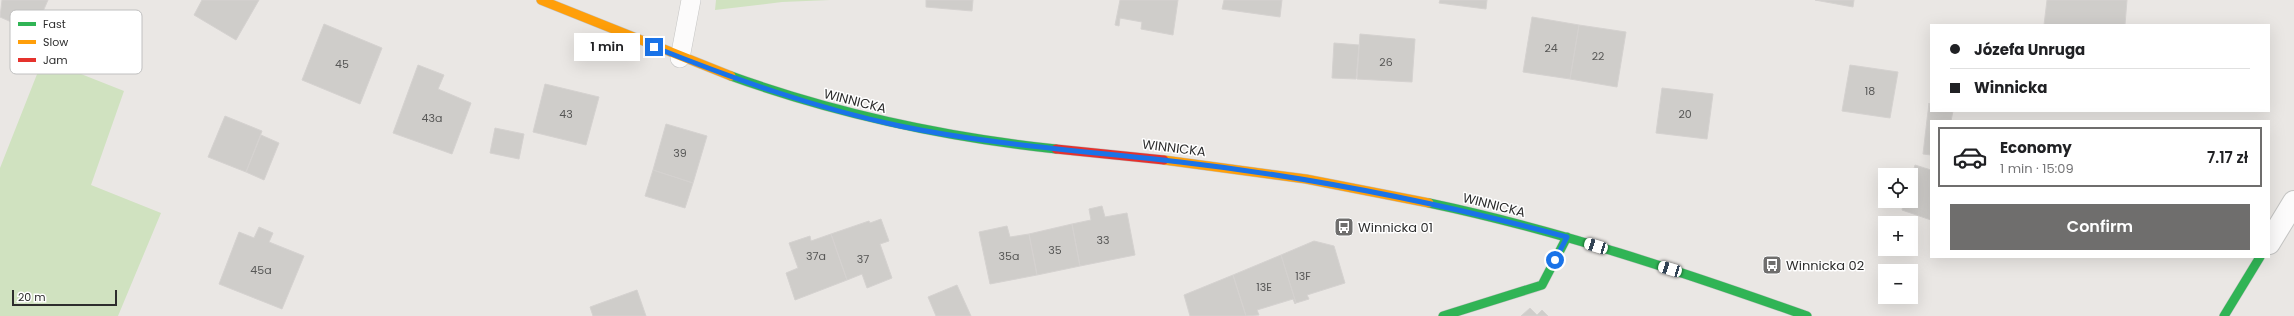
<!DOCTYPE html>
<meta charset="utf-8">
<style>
body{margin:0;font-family:Poppins,sans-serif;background:#f6f6f6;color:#202124;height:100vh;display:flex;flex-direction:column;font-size:15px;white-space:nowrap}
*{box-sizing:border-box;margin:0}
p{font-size:13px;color:#757577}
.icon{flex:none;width:22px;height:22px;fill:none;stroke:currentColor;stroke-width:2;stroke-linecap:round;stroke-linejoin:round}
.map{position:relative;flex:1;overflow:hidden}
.side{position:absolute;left:1930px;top:120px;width:340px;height:138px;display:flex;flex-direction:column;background:#fff;border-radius:0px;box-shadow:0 4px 16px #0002}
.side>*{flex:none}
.guide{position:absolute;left:1930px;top:24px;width:340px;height:88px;border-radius:0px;box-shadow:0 4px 16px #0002;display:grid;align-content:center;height:88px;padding:0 20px;background:#fff}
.tools{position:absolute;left:1878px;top:168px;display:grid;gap:8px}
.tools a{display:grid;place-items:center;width:40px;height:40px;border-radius:0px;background:#fff;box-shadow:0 4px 16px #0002;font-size:20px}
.scale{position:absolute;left:12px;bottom:10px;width:105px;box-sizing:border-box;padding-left:4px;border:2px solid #2d2d2d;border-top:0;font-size:11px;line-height:14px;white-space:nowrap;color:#2d2d2d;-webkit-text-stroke:3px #fff;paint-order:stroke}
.end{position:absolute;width:18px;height:18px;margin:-9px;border:5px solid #1a73e8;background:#fff;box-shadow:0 0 0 2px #fff}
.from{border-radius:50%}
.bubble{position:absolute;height:28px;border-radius:0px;background:#fff;box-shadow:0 4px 16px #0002;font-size:13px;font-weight:600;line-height:28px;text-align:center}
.car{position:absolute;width:12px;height:24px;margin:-12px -6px;border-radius:5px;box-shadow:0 0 3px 1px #0007;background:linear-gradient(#fff 24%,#345 0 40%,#fff 0 76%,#345 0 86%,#fff 0)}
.guide b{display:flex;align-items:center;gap:14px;height:38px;font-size:15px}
.guide b+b{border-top:1px solid #e0e0e0}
.guide i{width:10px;height:10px;background:#202124}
ul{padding:7px 0 0;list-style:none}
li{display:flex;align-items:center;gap:12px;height:60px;margin:0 8px 6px;padding:0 12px;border:2px solid transparent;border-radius:0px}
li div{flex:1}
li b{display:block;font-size:15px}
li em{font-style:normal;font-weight:600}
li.on{border-color:#6f6e6d}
li>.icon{width:36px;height:36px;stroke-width:1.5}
.primary-button{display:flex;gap:8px;margin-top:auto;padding:8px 20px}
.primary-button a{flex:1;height:46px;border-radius:0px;background:#6f6e6d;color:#fff;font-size:16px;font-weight:600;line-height:46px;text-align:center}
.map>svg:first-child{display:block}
</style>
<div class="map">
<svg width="2294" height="316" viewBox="0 0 2294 316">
<rect width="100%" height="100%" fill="#eae7e4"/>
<path fill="#d0e2c0" d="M716,0H830L782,2L715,10Z
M43,59L124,91L91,185L161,213L118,316H0V168Z"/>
<path fill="#cfcdca" stroke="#d5d2d0" d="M2,0H48L34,32L0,17Z
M202,0H259L236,40L194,15Z
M926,0H973L972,11L926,7Z
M1120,0H1178L1173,35L1141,29L1142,22L1120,18L1119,26L1115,25Z
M1224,0H1282L1280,17L1222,9Z
M1440,0H1487L1486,9L1439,3Z
M1815,0H1854L1853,7Z
M2047,0H2127L2125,25H2044Z
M1532,17L1579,25L1570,79L1523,72Z
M324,24L382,48L360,104L302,80Z
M1579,25L1626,32L1617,87L1570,79Z
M1360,34L1415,39L1412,82L1357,79Z
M1334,43L1359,45L1356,79L1332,78Z
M418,65L444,75L438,89L471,103L452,154L393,133Z
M1850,65L1898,72L1890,118L1842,111Z
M545,84L599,97L586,145L533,132Z
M1662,88L1713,94L1707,139L1656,133Z
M1929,103L1931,111H1953L1951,121H1931V155L1923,154Z
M225,116L262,131L246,172L208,157Z
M666,124L707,136L693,183L653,170Z
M495,128L524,134L519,159L490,153Z
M261,135L279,143L264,180L246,172Z
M1915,165L1931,170V220L1902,210L1904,201H1911V179Z
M653,170L693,183L685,208L645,196Z
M1102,206L1105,217L1127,213L1135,255L1080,266L1072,224L1091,220L1089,209Z
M881,219L889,241L880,244L892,278L867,288L862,274L847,280L831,234L869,221L870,223Z
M1072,224L1080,266L1037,275L1029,234Z
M1007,226L1010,237L1029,234L1037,275L990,284L979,232Z
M259,227L273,233L269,242L304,256L282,309L219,284L239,232L254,238Z
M831,234L847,280L795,300L786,273L798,268L789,243L810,236L811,241Z
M1314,241L1334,246L1345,283L1307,295L1309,299L1296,303L1281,255Z
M1281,255L1296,303L1295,304L1293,299L1257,310L1259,315L1246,316L1233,275Z
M1233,275L1246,316H1190L1184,295Z
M957,285L971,316H936L928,297Z
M637,290L646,316H593L590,307Z
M1530,308L1537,315L1542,310L1548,316H1521Z"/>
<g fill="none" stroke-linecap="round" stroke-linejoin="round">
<defs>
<path id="lane" d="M680,58L691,0"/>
<path id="street" d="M2269,243L2294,202"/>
<path id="fast" d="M731,76C837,114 944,137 1056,149
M1429,203C1558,230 1683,272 1807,316
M1443,316L1542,285L1567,237
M2224,316L2260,257"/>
<path id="slow" d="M541,0L731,76
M1164,160L1306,179L1429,203"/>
<path id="jam" d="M1056,149L1164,160"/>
</defs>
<use href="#lane" stroke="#c4c4c3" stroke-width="20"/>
<use href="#street" stroke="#c4c4c3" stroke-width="24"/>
<use href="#fast" stroke="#c4c4c3" stroke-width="10"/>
<use href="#slow" stroke="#c4c4c3" stroke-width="10"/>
<use href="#jam" stroke="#c4c4c3" stroke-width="10"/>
<use href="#lane" stroke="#fcfbfb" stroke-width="19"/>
<use href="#street" stroke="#fcfbfb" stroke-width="22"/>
<use href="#fast" stroke="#30b455" stroke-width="9"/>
<use href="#slow" stroke="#ff9f0a" stroke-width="9"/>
<use href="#jam" stroke="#e5322d" stroke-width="9"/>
</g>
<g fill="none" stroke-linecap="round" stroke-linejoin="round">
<path stroke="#1a73e8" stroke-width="5" d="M654,47C734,79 815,108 900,126C992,145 1087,151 1180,162C1310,177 1440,203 1567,237L1555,260"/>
</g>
<defs>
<symbol id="bus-square" viewBox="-11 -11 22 22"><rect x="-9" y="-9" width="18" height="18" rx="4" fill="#6f6e6d" stroke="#fff"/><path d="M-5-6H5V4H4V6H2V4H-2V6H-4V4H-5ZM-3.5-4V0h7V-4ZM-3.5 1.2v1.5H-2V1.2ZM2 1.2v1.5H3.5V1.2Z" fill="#fff"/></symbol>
</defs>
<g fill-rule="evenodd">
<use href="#bus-square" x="1333" y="216" width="22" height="22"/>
<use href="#bus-square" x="1761" y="254" width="22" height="22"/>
</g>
<g text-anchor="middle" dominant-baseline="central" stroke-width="3" stroke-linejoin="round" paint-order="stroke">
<g font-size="11" fill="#575756">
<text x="1551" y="48">24</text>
<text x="1598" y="56">22</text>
<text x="1386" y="62">26</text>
<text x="342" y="64">45</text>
<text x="1870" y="91">18</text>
<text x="566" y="114">43</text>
<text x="1685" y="114">20</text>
<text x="432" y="118">43a</text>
<text x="680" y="153">39</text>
<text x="1103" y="240">33</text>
<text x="1055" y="250">35</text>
<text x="816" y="256">37a</text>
<text x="1009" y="256">35a</text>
<text x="863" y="259">37</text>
<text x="261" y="270">45a</text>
<text x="1303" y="276">13F</text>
<text x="1264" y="287">13E</text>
</g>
<g font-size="13" fill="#2d2d2d" stroke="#fff">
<text transform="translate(855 101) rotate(14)">WINNICKA</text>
<text transform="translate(1174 148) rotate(7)">WINNICKA</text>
<text transform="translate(1494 205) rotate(14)">WINNICKA</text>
</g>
<g font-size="13" fill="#2d2d2d" stroke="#fff" text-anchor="start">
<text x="1358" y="227">Winnicka 01</text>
<text x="1786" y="265">Winnicka 02</text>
</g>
</g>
<rect x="10" y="10" width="132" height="64" rx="6" fill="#fff" stroke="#c0c0c0" stroke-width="1"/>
<rect x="18" y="22" width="18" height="4" fill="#30b455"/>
<rect x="18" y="40" width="18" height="4" fill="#ff9f0a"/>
<rect x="18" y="58" width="18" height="4" fill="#e5322d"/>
<g font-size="11" fill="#2d2d2d">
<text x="43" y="28">Fast</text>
<text x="43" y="46">Slow</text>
<text x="43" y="64">Jam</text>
</g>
</svg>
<div class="tools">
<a><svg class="icon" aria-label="locate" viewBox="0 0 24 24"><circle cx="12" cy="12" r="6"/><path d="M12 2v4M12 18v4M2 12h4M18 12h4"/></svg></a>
<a>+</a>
<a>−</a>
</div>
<div class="scale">20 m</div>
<i class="end from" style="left:1555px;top:260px"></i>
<i class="end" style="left:654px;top:47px"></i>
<div class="bubble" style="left:574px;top:33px;width:66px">1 min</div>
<i class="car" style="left:1596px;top:246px;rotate:287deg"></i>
<i class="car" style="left:1670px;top:269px;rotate:287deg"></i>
<div class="guide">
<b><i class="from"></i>Józefa Unruga</b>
<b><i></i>Winnicka</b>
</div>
<section class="side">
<ul>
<li class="on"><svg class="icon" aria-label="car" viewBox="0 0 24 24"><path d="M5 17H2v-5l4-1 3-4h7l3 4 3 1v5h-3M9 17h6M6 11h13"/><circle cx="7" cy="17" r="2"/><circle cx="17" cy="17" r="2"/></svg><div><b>Economy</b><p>1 min · 15:09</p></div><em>7.17 zł</em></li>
</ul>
<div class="primary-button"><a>Confirm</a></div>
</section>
</div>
